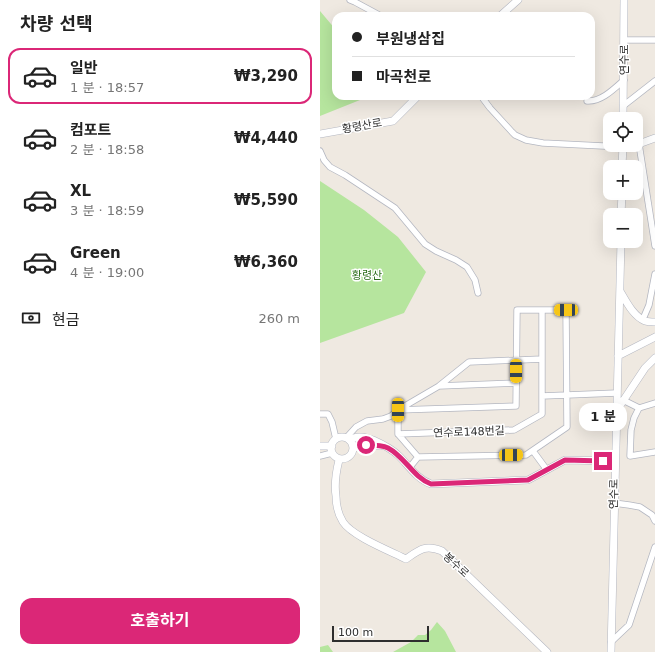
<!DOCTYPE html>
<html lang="ko">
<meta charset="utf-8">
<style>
body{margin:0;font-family:"DejaVu Sans","Noto Sans KR",sans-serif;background:#f2f2f2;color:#222;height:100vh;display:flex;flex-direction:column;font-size:15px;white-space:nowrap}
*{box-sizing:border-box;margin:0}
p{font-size:13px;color:#767676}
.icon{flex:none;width:22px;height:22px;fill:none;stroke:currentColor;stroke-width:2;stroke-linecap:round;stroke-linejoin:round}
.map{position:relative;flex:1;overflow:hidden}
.drawer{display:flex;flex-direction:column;background:#fff;width:320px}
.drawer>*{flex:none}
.banner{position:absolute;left:12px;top:12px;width:263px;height:88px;border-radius:12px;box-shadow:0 4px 16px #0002;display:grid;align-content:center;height:88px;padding:0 20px;background:#fff}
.buttons{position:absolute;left:283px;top:112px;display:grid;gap:8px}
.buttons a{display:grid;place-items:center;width:40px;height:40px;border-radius:8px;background:#fff;box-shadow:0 4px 16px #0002;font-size:20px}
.scale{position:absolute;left:12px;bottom:10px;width:97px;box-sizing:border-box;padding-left:4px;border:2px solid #2e2e2e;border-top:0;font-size:11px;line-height:14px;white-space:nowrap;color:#2e2e2e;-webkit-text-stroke:3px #fff;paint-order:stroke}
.end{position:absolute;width:18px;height:18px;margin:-9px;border:5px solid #db2777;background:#fff;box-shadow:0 0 0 2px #fff}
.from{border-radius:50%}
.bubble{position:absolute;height:28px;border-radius:12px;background:#fff;box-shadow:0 4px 16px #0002;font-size:13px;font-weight:700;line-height:28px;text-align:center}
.car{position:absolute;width:12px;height:24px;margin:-12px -6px;border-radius:5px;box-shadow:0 0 3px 1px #0007;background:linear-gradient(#f5c518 24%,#345 0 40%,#f5c518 0 76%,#345 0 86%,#f5c518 0)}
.banner b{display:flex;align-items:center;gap:14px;height:38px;font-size:15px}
.banner b+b{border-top:1px solid #e0e0e0}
.banner i{width:10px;height:10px;background:#222}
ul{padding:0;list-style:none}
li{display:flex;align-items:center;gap:12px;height:56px;margin:0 8px 6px;padding:0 12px;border:2px solid transparent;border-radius:12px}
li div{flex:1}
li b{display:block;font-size:15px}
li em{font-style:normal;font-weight:700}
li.selected{border-color:#db2777}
li>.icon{width:36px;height:36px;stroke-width:1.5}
h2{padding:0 20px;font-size:18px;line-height:48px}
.pay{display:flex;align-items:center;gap:10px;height:44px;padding:0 20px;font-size:15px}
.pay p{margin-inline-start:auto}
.action{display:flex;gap:8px;margin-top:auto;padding:8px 20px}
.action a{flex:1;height:46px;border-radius:12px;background:#db2777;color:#fff;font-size:16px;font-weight:700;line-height:46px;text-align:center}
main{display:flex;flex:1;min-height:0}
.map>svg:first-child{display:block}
</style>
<main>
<section class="drawer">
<h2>차량 선택</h2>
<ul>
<li class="selected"><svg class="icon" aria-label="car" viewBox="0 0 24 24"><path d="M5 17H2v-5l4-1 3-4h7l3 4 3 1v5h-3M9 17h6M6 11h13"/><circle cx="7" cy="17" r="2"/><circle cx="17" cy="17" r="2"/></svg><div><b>일반</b><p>1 분 · 18:57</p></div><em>₩3,290</em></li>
<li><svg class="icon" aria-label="car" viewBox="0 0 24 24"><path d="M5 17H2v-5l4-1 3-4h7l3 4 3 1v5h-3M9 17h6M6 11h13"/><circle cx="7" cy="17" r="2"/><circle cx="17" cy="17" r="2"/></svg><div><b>컴포트</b><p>2 분 · 18:58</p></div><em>₩4,440</em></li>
<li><svg class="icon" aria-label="car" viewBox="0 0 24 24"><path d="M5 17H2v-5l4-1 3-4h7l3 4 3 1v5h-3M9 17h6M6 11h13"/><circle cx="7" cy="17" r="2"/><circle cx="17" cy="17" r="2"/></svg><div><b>XL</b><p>3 분 · 18:59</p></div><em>₩5,590</em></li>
<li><svg class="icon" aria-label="car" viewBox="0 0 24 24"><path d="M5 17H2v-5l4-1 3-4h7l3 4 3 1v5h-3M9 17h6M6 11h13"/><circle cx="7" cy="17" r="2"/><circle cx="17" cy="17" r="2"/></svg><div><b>Green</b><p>4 분 · 19:00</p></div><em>₩6,360</em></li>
</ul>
<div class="pay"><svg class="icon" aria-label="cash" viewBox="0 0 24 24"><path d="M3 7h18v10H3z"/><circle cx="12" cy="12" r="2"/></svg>현금<p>260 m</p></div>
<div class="action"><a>호출하기</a></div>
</section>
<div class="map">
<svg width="335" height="652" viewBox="0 0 335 652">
<rect width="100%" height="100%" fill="#efe9e1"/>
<path fill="#b6e59e" d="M0,11L16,30V96H50L0,116Z
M0,181L44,210L78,237L106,272L84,313L0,343Z
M117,622L125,631L136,652H73L91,642L98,635H105L111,630Z
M8,645L13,652H0V647Z"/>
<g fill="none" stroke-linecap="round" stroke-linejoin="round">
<defs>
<path id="street" d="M30,0L35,2L61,16
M304,40H335
M161,96L170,108L192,132L195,135L206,140L223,143L303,147
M267,101C281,102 294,89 304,80
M303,106L335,81
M319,144L335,246
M0,151L4,160L10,167L25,175L75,208L105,244L116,251L136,260L147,267L155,280L158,293
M197,310H246L247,427L206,455L98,457L78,434V410L196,406Z
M323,319L329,305L335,274
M119,386L196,383
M222,396L297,393
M303,400L319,408
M335,403L319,408L314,418L311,430L310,456L335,452
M0,414H8L12,422L16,439
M78,434L159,431L194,430L222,414V310
M26,438L36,427L47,421L63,419L71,416L78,410L119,386L149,362L222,359
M213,451L227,470
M0,456L12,453
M90,467L98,457
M294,503L309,505L320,507L332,515L335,521
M291,642L309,625L335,547"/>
<path id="secondary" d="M180,16L198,0
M303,119L304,0
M0,134L73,121L98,96
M316,145L335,138
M302,167L303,145
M301,215L302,193
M300,291C306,301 313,316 325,321C328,322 332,322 335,322
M298,356L335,337
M297,410L325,368L335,358
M11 448a11 11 0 1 1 22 0a11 11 0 1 1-22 0Z
M29,440C37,435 45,437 53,440C62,444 72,449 79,456C89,466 97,479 111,484L208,480L245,460L295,461
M0,446H12
M33,448L46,445L60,446
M19,460C16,472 14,483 16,496C16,505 18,514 23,522C32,536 70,551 86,559C99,550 105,544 122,551L227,652
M291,652L301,241"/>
</defs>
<use href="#street" stroke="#b4b7c1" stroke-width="7"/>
<use href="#secondary" stroke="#b4b7c1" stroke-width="8"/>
<use href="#street" stroke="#fff" stroke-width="5.5"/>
<use href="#secondary" stroke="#fff" stroke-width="7"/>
</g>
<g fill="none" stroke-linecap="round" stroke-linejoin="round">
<path stroke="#db2777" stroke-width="5" d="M46,445C52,445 62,445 68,448C85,457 93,477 111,484L208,480L245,460L283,461"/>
</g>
<g text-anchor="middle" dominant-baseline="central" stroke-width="3" stroke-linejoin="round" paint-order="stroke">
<g font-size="11" fill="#2e2e2e" stroke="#fff">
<text transform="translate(304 60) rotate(-90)">연수로</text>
<text transform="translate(42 126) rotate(-10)">황령산로</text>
<text transform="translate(149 432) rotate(-2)">연수로148번길</text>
<text transform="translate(294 494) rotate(-89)">연수로</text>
<text transform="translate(136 565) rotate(43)">봉수로</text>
</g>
<g font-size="11" fill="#2c6e1b" stroke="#fff">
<text x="47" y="275">황령산</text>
</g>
</g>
</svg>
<div class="buttons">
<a><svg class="icon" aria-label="locate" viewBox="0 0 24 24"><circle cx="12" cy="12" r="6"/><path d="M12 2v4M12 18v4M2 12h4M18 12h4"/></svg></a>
<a>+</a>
<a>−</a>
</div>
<div class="scale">100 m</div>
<i class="end from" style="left:46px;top:445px"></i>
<i class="end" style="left:283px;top:461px"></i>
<div class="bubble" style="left:259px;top:403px;width:48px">1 분</div>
<i class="car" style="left:246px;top:310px;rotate:270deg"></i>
<i class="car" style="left:196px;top:371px;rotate:180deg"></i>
<i class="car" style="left:78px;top:410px;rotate:180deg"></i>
<i class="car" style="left:191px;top:455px;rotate:89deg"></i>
<div class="banner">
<b><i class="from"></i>부원냉삼집</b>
<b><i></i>마곡천로</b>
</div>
</div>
</main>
